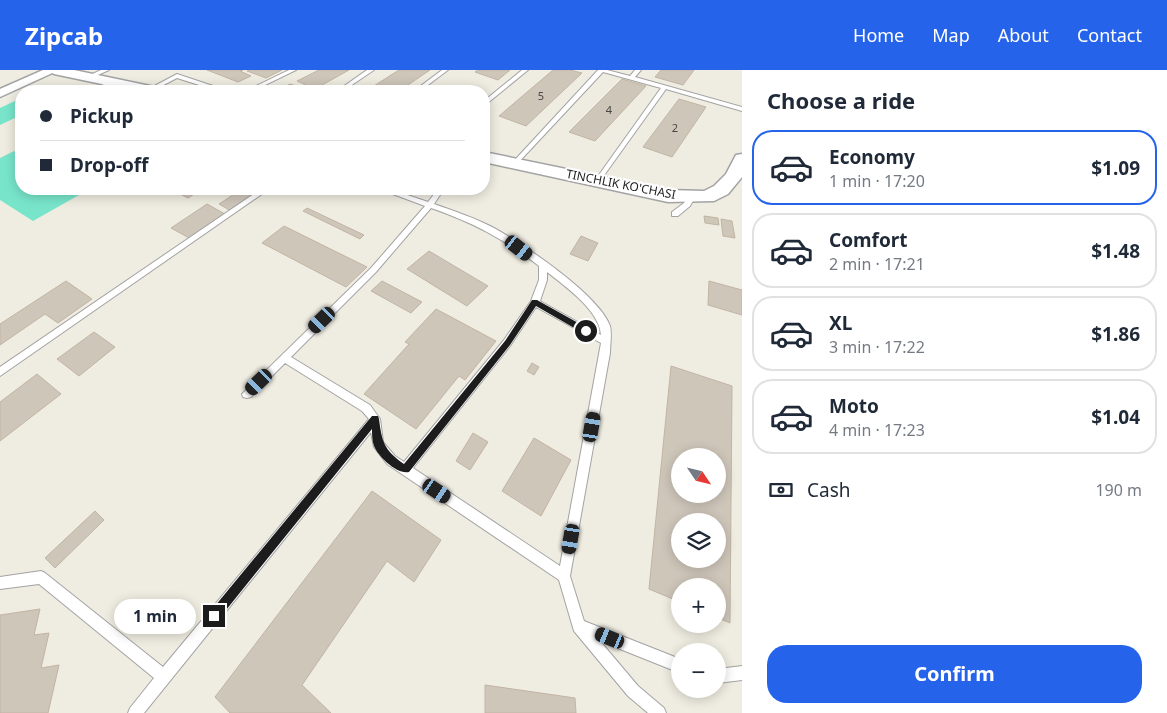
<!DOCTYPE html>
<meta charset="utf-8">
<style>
body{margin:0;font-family:"Noto Sans",sans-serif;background:#f2f2f3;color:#1f2937;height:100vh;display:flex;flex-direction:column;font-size:19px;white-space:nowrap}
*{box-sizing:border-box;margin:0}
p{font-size:16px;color:#747a83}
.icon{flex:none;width:28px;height:28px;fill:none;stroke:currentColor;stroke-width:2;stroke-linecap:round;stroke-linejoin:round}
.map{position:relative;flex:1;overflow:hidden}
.drawer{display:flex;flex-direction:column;background:#fff;width:425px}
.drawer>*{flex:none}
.hud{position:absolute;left:15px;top:15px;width:475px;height:110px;border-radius:20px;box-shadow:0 2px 12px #0003;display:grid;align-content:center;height:110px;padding:0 25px;background:#fff}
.needle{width:32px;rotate:125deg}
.controls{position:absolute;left:671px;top:378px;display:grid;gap:10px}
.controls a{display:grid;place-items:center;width:55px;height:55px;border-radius:50%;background:#fff;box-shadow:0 2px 12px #0003;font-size:25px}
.end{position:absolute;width:22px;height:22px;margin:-11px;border:6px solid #1c1c1c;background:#fff;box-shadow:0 0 0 2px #fff}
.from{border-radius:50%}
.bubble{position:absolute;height:35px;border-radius:18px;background:#fff;box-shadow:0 2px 12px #0003;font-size:16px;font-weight:700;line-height:35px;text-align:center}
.car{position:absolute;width:15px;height:30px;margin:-15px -8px;border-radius:6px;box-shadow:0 0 4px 1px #0007;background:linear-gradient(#222 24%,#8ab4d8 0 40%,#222 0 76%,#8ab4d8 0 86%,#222 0)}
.hud b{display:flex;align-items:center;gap:18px;height:48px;font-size:19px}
.hud b+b{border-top:1px solid #e0e1e3}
.hud i{width:12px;height:12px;background:#1f2937}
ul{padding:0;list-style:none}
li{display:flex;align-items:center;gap:15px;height:75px;margin:0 10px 8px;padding:0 15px;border:2px solid #e0e1e3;border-radius:20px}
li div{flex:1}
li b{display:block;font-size:19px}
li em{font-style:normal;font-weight:700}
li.selected{border-color:#2563eb}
li>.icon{width:45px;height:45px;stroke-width:1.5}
h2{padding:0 25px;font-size:22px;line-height:60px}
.pay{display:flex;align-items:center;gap:12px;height:55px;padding:0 25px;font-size:19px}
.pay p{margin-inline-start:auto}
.button{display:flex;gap:10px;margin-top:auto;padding:10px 25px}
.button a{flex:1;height:58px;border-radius:20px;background:#2563eb;color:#fff;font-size:20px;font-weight:700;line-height:58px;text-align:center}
header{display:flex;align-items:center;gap:30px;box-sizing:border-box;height:70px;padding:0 25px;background:#2563eb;color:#fff}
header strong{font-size:24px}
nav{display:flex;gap:28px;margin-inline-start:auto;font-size:18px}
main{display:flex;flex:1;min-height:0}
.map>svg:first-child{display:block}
</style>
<header>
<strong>Zipcab</strong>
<nav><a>Home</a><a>Map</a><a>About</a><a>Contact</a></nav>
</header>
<main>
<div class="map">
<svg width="742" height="643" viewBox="0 0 742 643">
<rect width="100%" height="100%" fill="#efece1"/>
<path fill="#78e5ca" d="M21,28V45L0,55V38Z
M14,81L21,85V119L86,121L33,151L0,130V88Z"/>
<path fill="#cfc6ba" stroke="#c1b4a2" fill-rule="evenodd" d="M207,0H243L240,1L251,6L238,12Z
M282,0L266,8L247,1L249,0Z
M319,0H349L315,19L297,11Z
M399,0H430L399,21H366Z
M478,0H510L498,10L475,2Z
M553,0H570L582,3L526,56L499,46Z
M661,0H694L683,15L655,7Z
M622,9L646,16L595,71L569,62Z
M290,14L305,19L277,21Z
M679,29L706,37L672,87L643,77Z
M187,119H202L188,128L180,124Z
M242,119L255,125L231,141L219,134Z
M207,134L225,144L189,168L171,158Z
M307,138L364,165L360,169L303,141Z
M704,146L718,148L719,155L705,153Z
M721,149L732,151L735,168L723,166Z
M284,156L367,197L346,217L262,173Z
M581,166L598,173L588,191L570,184Z
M429,181L488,216L467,236L407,199Z
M66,211L92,229L58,253L45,244L0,275V254Z
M382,211L422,232L411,243L371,221Z
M709,211L742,220V245L708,235Z
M436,239L496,271L465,310L459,306L416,359L364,324L409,274L405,272Z
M94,262L115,277L79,306L57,289Z
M532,293L539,297L534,305L527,301Z
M671,296L732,316L730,553L718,548V516H680V532L649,519ZM680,386H718V424H680ZM680,451H718V489H680Z
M37,304L61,324L0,371V332Z
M473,363L488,372L470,400L456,391Z
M534,368L571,390L541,446L502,421Z
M372,421L441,470L414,512L387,491L302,615L331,643H230L215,627Z
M95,441L104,450L55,498L45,488Z
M40,539L34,565L49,563L41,598L59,595L48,643H0V545Z
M485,615L575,628L576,643H485Z"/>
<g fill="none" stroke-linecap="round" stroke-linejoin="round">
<defs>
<path id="service" d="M101,0H109L91,8L86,7Z
M289,0H296L253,21H246Z
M367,0H374L343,21H337Z
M442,0H448L420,21H414Z
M522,0H528L484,36V31Z
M598,0H607L630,6L635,0H641L635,7L742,37V41L666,19L600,111H596V109L661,18L603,2L517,94H513V92Z
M177,4L225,20L226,21H218L177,8L152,21L147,20Z
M109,11L114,12L99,21H92Z
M261,119H269L0,306V297Z
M381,119H390L428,132L438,119H444L434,134C454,141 475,148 494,158C523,174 599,225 610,256C612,264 610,275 610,283L570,506L584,551L680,589V603L600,571L638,616L664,638L666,643H648L628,626L574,561L559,510L387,394L374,377L371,362L144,643H128L130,638L154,608L39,514L0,519V507L41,501L45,503L163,597L369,349L362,341L285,293L251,327L247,328L243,327L242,324L371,198L425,136L382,120ZM431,138C472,152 504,169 539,196V210L531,231L504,270L404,392L395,386L383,372L380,349L370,335L291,287L376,202ZM547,202C565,216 600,241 601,265L540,231L547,210ZM536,237L601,273L560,496L413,398L510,276Z
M688,125L695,127L690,136L678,146H672V142L684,133Z
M742,596V610L718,613V599Z"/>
<path id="minor" d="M43,0H59L0,27V19Z"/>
<path id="tertiary" d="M47,0H74L155,17L162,21H135L54,4Z
M484,82L668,120L704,121L714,116L726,104L736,85L742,84V107L728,124L714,131L668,132L484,92Z"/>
</defs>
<use href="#service" stroke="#a3a3a3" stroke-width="2"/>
<use href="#minor" stroke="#a3a3a3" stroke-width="3"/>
<use href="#tertiary" stroke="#a3a3a3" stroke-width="3"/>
<use href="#service" fill="#fff" fill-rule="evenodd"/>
<use href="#minor" fill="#fff" fill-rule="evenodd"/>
<use href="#tertiary" fill="#fff" fill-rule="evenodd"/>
</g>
<path fill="#1c1c1c" d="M532,230H537L589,259V263H583L536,236L510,275L409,402C397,405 378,386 374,376C372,371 372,364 372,359L218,550H210V542L372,346H378L379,349C382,372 384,380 404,394L505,271Z"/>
<g text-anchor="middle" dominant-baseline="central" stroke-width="4.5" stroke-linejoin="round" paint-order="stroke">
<g font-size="11" fill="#494644">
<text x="541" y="25">5</text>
<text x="609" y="39">4</text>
<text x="675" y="57">2</text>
</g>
<g font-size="12" fill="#1c1c1c" stroke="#fff">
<text transform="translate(621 114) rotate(11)">TINCHLIK KO'CHASI</text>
</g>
</g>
</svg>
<div class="controls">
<a><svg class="needle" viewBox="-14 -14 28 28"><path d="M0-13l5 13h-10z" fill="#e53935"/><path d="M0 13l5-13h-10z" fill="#747a83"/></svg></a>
<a><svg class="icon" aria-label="layers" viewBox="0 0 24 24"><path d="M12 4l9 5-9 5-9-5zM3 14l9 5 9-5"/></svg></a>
<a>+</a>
<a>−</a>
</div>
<i class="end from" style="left:586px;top:261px"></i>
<i class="end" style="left:214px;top:546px"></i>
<div class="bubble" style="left:114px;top:529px;width:82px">1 min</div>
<i class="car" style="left:519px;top:178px;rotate:128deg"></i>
<i class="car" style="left:322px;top:250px;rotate:226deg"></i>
<i class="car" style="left:259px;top:312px;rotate:226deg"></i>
<i class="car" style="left:592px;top:357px;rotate:10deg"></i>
<i class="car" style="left:437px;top:421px;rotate:124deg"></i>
<i class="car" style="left:571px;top:469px;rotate:190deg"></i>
<i class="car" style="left:610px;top:568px;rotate:292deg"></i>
<div class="hud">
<b><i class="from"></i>Pickup</b>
<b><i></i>Drop-off</b>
</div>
</div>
<section class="drawer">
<h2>Choose a ride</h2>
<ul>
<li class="selected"><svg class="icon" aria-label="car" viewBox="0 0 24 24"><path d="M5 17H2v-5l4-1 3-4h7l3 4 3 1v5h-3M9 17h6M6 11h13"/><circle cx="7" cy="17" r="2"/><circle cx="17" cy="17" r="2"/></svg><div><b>Economy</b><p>1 min · 17:20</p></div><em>$1.09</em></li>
<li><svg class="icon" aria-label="car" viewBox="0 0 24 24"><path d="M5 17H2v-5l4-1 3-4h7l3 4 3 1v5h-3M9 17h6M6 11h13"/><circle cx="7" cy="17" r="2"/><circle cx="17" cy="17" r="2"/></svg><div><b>Comfort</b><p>2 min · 17:21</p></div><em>$1.48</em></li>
<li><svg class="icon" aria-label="car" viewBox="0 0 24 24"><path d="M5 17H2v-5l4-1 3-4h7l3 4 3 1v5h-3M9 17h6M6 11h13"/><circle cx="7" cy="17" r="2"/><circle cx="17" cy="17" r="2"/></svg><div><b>XL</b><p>3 min · 17:22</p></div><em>$1.86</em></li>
<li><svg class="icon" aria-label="car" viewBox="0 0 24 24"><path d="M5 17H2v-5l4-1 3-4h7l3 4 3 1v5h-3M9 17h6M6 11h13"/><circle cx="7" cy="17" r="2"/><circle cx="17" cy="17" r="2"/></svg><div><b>Moto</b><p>4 min · 17:23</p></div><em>$1.04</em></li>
</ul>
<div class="pay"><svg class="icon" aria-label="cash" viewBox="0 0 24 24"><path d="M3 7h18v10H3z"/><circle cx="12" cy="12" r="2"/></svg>Cash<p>190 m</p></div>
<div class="button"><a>Confirm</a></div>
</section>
</main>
